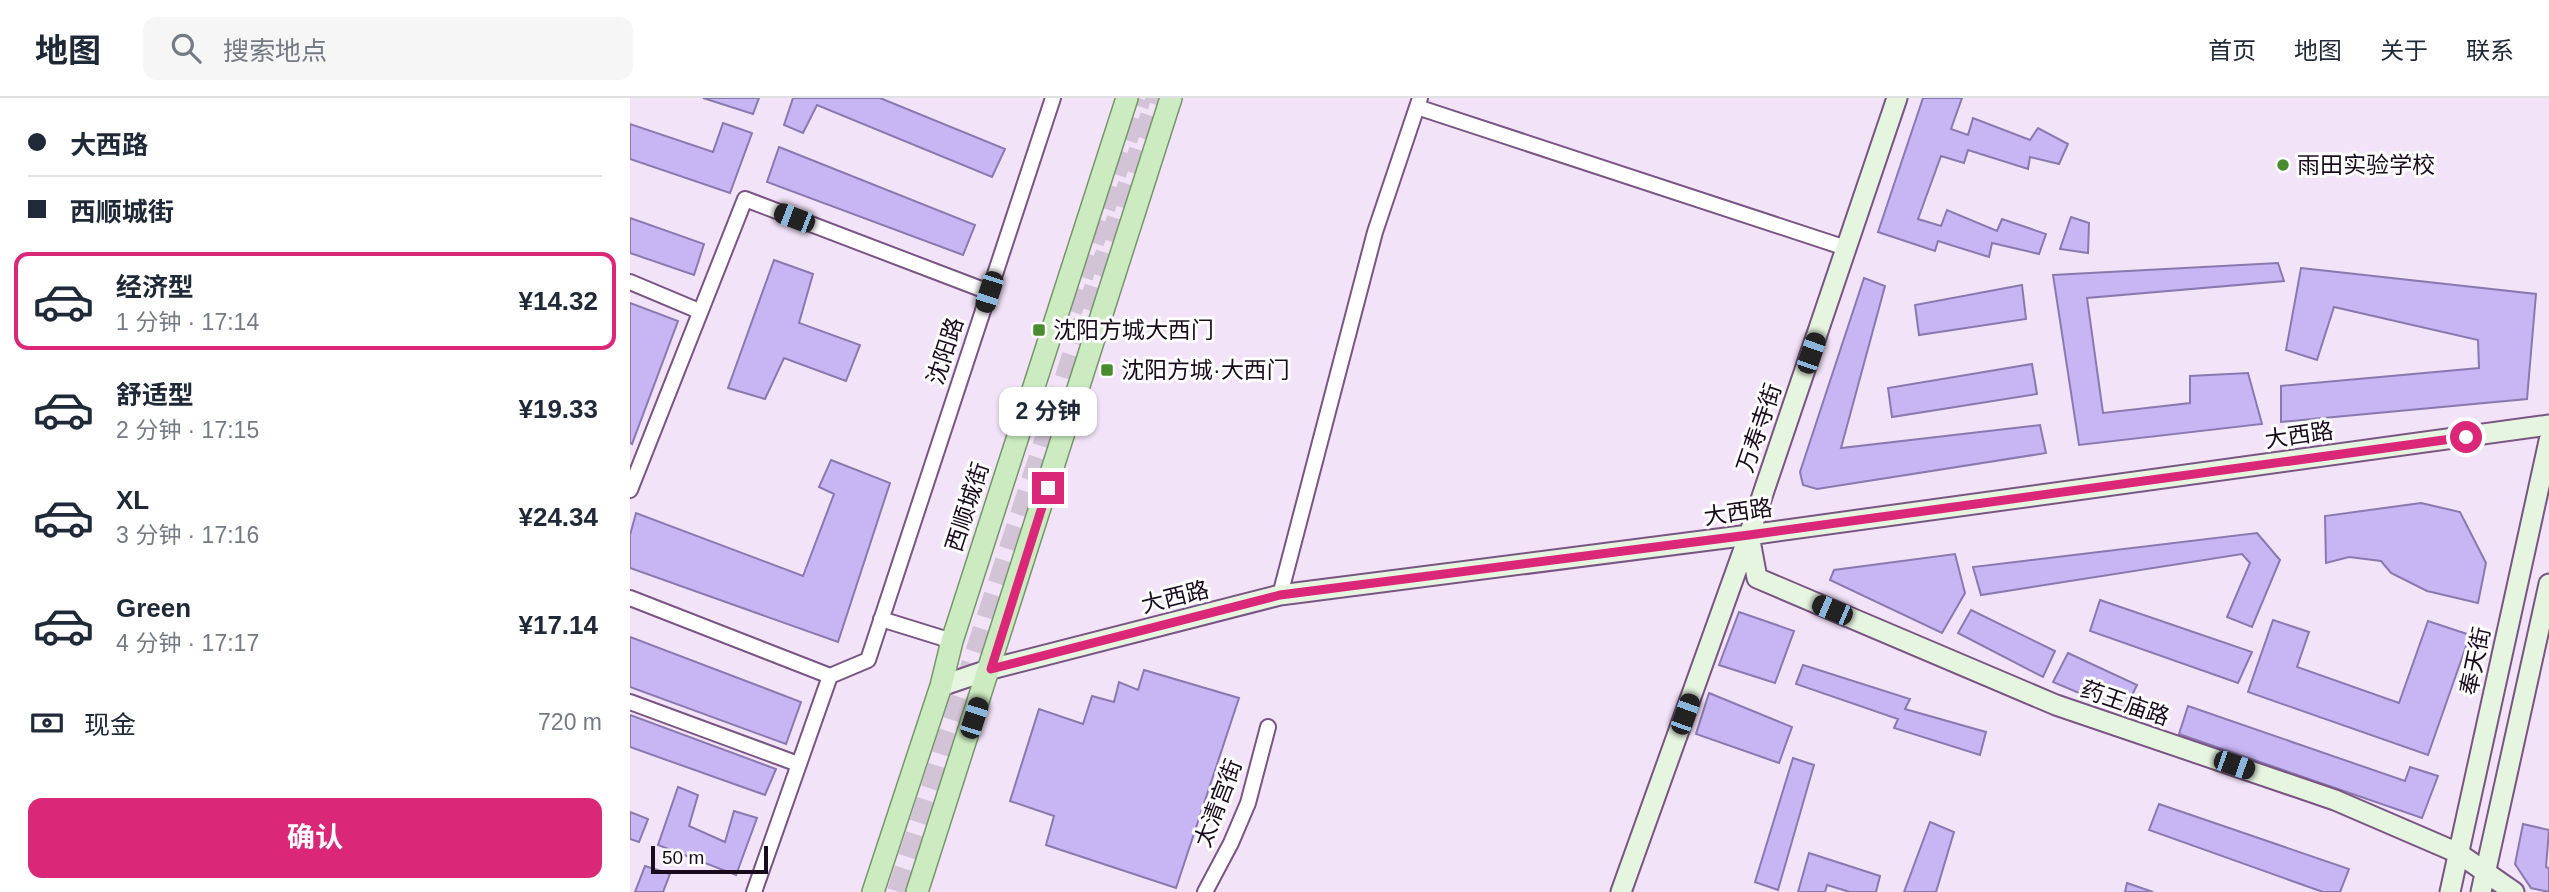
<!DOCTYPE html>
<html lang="zh">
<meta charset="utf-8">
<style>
body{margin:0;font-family:Helvetica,"Noto Sans SC",sans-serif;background:#f6f6f7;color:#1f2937;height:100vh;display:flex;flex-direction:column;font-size:26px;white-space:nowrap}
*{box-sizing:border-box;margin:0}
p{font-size:23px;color:#747a83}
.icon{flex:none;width:38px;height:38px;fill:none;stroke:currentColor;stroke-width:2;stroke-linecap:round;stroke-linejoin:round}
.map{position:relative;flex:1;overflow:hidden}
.sheet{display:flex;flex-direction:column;background:#fff;width:630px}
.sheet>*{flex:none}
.hud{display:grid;align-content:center;height:154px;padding:0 28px;background:#fff}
.scale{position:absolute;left:21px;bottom:18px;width:117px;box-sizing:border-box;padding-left:7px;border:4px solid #190b1d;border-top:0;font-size:19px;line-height:24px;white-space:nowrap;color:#190b1d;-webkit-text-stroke:5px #fff;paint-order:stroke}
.end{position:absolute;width:32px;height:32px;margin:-16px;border:9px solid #db2777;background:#fff;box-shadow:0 0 0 4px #fff}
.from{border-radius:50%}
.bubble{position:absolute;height:49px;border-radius:14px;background:#fff;box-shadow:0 2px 5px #0004;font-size:23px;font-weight:700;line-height:49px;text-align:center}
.car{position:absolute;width:21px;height:42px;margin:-21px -10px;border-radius:9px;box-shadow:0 0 5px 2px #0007;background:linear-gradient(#222 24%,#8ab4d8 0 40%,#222 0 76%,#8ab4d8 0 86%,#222 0)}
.hud b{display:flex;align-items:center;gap:24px;height:66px;font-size:26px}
.hud b+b{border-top:2px solid #e0e1e3}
.hud i{width:18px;height:18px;background:#1f2937}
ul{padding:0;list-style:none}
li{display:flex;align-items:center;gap:21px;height:98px;margin:0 14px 10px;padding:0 14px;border:4px solid transparent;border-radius:14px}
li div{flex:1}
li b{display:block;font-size:26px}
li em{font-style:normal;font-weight:700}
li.current{border-color:#db2777}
li>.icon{width:63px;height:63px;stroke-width:1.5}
.pay{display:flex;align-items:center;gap:18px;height:77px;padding:0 28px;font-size:26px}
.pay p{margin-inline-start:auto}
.cta{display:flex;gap:14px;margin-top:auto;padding:14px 28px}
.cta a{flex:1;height:80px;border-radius:14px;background:#db2777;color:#fff;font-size:28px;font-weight:700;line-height:80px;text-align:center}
header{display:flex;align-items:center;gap:42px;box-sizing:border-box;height:98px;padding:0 35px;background:#fff;border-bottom:2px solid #e0e1e3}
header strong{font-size:33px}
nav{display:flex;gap:38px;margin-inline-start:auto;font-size:24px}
.search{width:490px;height:63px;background:#f6f6f7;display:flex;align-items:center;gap:18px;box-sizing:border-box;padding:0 24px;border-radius:14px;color:#747a83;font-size:26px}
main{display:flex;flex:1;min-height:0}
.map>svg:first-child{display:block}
</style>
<header>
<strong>地图</strong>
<div class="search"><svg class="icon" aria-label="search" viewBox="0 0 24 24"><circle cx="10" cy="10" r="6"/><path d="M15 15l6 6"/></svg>搜索地点</div>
<nav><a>首页</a><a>地图</a><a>关于</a><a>联系</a></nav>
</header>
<main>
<section class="sheet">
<div class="hud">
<b><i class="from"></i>大西路</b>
<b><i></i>西顺城街</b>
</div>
<ul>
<li class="current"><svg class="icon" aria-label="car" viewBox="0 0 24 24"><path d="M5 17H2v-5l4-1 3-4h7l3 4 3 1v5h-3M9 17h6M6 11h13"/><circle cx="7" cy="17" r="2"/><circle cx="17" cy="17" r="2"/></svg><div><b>经济型</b><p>1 分钟 · 17:14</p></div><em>¥14.32</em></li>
<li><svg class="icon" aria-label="car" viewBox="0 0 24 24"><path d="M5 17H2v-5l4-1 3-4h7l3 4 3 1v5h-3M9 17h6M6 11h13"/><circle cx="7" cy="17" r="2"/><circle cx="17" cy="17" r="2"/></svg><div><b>舒适型</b><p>2 分钟 · 17:15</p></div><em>¥19.33</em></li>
<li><svg class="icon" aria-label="car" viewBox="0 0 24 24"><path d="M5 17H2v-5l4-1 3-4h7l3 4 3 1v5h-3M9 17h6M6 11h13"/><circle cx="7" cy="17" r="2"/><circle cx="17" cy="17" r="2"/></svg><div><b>XL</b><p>3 分钟 · 17:16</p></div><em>¥24.34</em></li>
<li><svg class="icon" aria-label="car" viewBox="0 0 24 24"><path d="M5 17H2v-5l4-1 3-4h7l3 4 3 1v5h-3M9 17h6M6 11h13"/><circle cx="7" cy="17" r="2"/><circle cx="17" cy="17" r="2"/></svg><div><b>Green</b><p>4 分钟 · 17:17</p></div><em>¥17.14</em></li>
</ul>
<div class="pay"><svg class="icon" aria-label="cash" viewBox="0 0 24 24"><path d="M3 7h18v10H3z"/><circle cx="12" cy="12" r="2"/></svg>现金<p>720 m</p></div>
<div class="cta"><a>确认</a></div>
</section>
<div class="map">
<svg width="1919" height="794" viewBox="0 0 1919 794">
<rect width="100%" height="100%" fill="#f3e3f8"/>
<path fill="#c8b5f4" stroke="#8a79af" stroke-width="2" d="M73,0H129L123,16Z
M163,0H250L375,51L362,79L187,7L173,35L154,27Z
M1293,0H1332L1321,31L1338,37L1343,20L1400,42L1408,30L1438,46L1429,66L1400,59L1398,71L1338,52L1334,65L1311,58L1288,121L1311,128L1317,112L1367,133L1372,121L1416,136L1409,156L1362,145L1359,159L1308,143L1305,153L1248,134Z
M93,25L122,35L100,95L0,61V26L83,54Z
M149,49L345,127L333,157L137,84Z
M1441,119L1459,125L1458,155L1430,151Z
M0,120L74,146L64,177L0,155Z
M144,162L183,176L169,225L230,247L216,283L154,260L135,301L98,290Z
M1648,165L1654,183L1457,200L1473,315L1560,305V278L1618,275L1632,326L1449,347L1423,177Z
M1671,170L1906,196L1897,301L1651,324V288L1849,270L1848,242L1704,209L1687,262L1656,252Z
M1234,180L1255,188L1211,350L1410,327L1416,355L1187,391L1173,387L1170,374Z
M1392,187L1396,221L1289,237L1285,207Z
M0,205L48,223L2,346L0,345Z
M1402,266L1407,296L1262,319L1258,290Z
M201,362L260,385L208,544L0,470V437L6,415L173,478L204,396L189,389Z
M1791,405L1830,414L1856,465L1848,505L1797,493L1761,475L1751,463L1719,459L1696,465L1695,418Z
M1627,435L1650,462L1622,529L1597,519L1620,465L1612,456L1351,497L1343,469Z
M1325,456L1335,495L1312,535L1200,482L1204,472Z
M1470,502L1622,554L1608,585L1460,533Z
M1341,512L1425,553L1413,579L1328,535Z
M1109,514L1164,533L1145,585L1089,567Z
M1643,522L1679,534L1667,569L1769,605L1798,523L1840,537L1798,657L1618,594Z
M0,539L171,604L156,646L0,589Z
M1438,555L1507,587L1494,614L1423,584Z
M1173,567L1280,601L1275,611L1356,634L1350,657L1264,630L1268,621L1166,586Z
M514,572L609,600L546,790L416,747L424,718L380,703L409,611L453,626L462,598L484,604L489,584L508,592Z
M1079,595L1162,629L1149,665L1066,636Z
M1558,608L1775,683L1780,669L1808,678L1792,720L1549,636Z
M0,617L146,671L135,697L0,649Z
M1163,660L1184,667L1148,792L1125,784Z
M48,689L68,697L59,728L95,744L104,713L127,720L106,777L28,747Z
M1529,706L1719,771L1710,794H1693L1519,732Z
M0,714L18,721L9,744L0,741Z
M1300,724L1324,734L1306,794H1274Z
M1893,726L1919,732L1916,769L1919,770V794L1901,790L1885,766Z
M1179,755L1250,778L1246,794H1220L1197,787L1195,794H1168Z
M15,768L40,776L33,794H5Z
M1497,785L1523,794H1495Z"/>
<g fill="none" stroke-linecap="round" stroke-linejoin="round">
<path stroke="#d2c3d7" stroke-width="24" stroke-dasharray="24 12" stroke-linecap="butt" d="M440,213L509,0
M269,794L528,0"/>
<defs>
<path id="street" d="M787,9L1216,150
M0,184L69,213
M0,392L115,101L359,194
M650,497L745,134L790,0
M0,500L200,578L238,562L423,0
M251,521L322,543
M0,604L168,666
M124,794L200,578
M575,794L601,745L618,705L638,629"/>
<path id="secondary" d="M1119,437L1127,480L1426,607L1705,702L1828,755L1884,794
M311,588L361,571L650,497L1119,437L1919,327
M991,794L1119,437L1267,0
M1820,794L1919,343
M1851,794L1919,486"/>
<path id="primary" d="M243,794L311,588L322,543L497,0
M287,794L541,0"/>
</defs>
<use href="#street" stroke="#785582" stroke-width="18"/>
<use href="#secondary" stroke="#785582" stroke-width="23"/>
<use href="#primary" stroke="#77946d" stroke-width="24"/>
<use href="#street" stroke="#fff" stroke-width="14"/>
<use href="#secondary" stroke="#e6f5e0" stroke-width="19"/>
<use href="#primary" stroke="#ccebc1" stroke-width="21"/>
</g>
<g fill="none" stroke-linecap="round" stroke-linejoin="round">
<path stroke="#db2777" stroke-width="9" d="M418,390L361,571L650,497L1119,437L1836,339"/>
</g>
<g fill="#498b2e" stroke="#fff" stroke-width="2.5">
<circle cx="1653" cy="67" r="7"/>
<rect x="402" y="225" width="14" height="14" rx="3.5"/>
<rect x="470" y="265" width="14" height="14" rx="3.5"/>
</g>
<g text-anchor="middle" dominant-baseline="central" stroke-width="6" stroke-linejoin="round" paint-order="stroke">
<g font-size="23" fill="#190b1d" stroke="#fff" text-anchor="start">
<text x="1667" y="67">雨田实验学校</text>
<text x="423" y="232">沈阳方城大西门</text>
<text x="491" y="272">沈阳方城·大西门</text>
</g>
<g font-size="23" fill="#190b1d" stroke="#fff">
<text transform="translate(315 253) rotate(-72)">沈阳路</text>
<text transform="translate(1129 330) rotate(-71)">万寿寺街</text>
<text transform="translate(1669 337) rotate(-8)">大西路</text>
<text transform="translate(337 409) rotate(-72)">西顺城街</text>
<text transform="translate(1108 414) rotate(-8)">大西路</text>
<text transform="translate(545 499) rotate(-14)">大西路</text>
<text transform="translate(1845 563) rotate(-78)">奉天街</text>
<text transform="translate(1495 605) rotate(19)">药王庙路</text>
<text transform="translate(588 705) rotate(-69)">太清宫街</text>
</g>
</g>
</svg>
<div class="scale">50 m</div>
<i class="end from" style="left:1836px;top:339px"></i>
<i class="end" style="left:418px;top:390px"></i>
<div class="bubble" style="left:369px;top:289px;width:98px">2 分钟</div>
<i class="car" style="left:164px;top:120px;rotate:291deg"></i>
<i class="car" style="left:359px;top:194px;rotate:198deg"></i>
<i class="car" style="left:1181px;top:255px;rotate:19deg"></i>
<i class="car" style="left:1202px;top:512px;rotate:293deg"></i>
<i class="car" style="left:1055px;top:616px;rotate:20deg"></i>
<i class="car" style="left:344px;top:620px;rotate:18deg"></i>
<i class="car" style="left:1604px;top:667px;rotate:109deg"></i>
</div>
</main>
